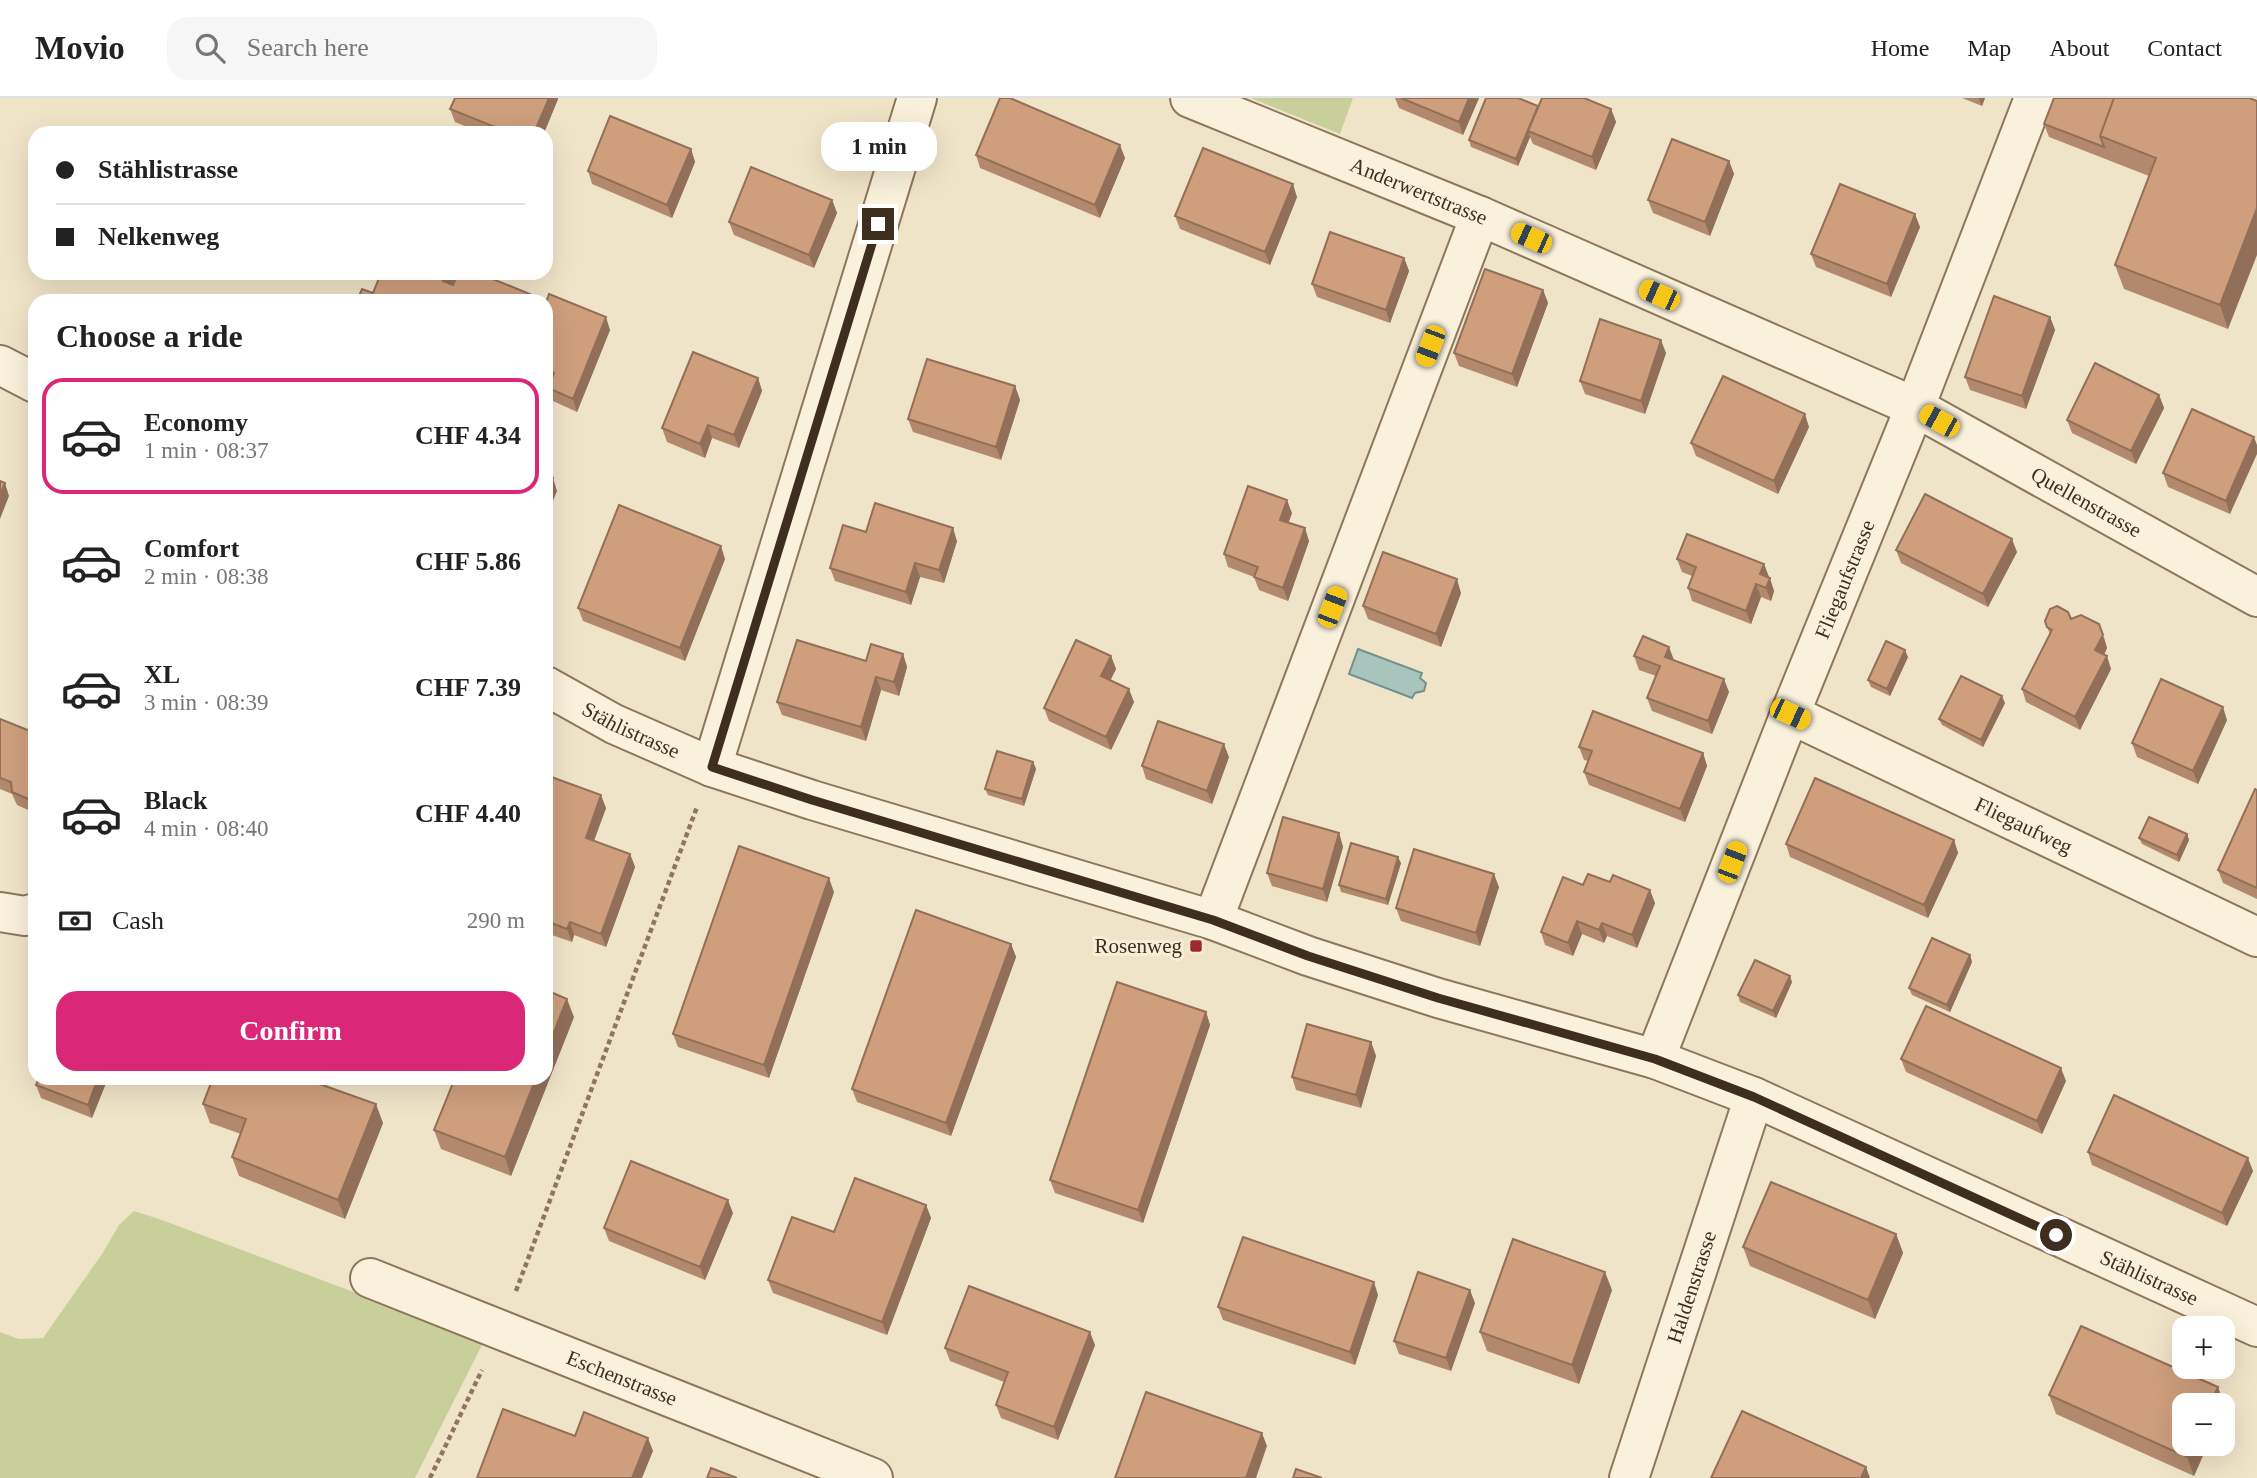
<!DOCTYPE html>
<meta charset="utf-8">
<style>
body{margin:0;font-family:"Times New Roman",serif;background:#f6f6f6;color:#222;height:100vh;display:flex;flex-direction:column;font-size:26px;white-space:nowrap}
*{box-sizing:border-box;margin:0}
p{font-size:23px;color:#767676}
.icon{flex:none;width:38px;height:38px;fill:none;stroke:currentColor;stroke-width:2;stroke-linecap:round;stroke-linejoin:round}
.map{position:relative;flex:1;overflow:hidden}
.side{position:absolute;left:28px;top:196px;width:525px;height:791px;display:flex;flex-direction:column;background:#fff;border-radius:21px;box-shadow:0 7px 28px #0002}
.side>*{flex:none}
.guide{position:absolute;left:28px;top:28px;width:525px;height:154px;border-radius:21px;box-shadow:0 7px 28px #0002;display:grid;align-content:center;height:154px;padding:0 28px;background:#fff}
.buttons{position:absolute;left:2172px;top:1218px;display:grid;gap:14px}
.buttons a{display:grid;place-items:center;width:63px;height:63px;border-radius:14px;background:#fff;box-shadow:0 7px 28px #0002;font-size:35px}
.end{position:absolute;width:32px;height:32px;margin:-16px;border:9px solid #3d2e20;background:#fff;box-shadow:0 0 0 4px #fff}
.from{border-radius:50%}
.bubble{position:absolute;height:49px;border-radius:21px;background:#fff;box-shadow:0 7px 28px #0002;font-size:23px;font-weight:700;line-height:49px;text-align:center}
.car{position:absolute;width:21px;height:42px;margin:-21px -10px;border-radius:9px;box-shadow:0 0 5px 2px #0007;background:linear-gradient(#f5c518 24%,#345 0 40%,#f5c518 0 76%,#345 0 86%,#f5c518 0)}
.guide b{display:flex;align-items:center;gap:24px;height:66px;font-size:26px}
.guide b+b{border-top:2px solid #e0e0e0}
.guide i{width:18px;height:18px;background:#222}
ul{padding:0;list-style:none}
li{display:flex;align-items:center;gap:21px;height:116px;margin:0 14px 10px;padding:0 14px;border:4px solid transparent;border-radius:21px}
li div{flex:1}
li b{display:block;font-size:26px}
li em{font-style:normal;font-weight:700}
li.on{border-color:#db2777}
li>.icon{width:63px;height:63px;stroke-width:1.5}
h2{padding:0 28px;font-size:32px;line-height:84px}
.pay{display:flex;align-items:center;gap:18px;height:77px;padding:0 28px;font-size:26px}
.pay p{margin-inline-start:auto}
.primary-button{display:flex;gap:14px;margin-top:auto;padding:14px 28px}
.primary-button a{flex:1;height:80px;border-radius:21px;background:#db2777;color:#fff;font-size:28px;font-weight:700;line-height:80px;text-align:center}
header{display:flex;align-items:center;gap:42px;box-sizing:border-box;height:98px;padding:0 35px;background:#fff;border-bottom:2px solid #e0e0e0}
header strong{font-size:33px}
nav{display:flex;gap:38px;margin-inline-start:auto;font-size:24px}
.search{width:490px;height:63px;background:#f6f6f6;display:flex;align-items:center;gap:18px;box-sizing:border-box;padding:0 24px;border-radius:21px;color:#767676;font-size:26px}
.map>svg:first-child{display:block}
</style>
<header>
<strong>Movio</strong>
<div class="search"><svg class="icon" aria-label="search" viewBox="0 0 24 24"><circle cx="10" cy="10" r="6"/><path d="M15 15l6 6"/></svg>Search here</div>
<nav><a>Home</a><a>Map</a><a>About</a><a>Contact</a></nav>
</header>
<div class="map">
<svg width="2257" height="1380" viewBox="0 0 2257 1380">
<rect width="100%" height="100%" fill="#f0e4c8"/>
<path fill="#c9cf9b" d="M1251,0H1353L1340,36Z
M134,1113L162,1122L484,1243L415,1380H0V1234L19,1241L43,1240L102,1156L119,1127Z"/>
<path fill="#a9c4bc" stroke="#6f938a" stroke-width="2" d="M1358,551L1422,575L1420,580L1426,585L1424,593L1415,595L1412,600L1349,576Z"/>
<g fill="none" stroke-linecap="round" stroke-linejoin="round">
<defs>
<g id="minor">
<path id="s1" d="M1190,0L1480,118L1915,309L2257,499"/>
<path d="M0,267L35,285"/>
<path id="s2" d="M546,588L614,626L712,669L812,702L1213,822L1308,858L1438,900L1655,961L1754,999L2257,1229"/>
<path id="s3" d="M1790,616L2257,839"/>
<path d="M712,669L917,0"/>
<path d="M0,814L25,818L35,815"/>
<path d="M1213,822L1480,118"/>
<path id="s4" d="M1655,961L1790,616L1915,309L2034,0"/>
<path id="s5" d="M370,1180L873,1380"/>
<path id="s6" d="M1629,1380L1754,999"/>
</g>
</defs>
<use href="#minor" stroke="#8d765c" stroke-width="42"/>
<path stroke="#8d765c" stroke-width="4.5" stroke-dasharray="5 3.5" stroke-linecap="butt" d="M516,1193L697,709
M430,1380L482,1272"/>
<use href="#minor" stroke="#faf1dc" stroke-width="38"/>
</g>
<path fill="#b2896c" d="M455,0H558V1L544,35H482L455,24L450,11Z
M1395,0H1479L1463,37L1399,10Z
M1962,0H1985L1982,8Z
M2249,0L2228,231L2124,191L2115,167L2149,78L2049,39L2044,26Z
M1538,8L1611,11L1616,24L1596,72L1533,46L1530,39L1518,68L1471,49L1469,42Z
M691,51L695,64L672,120L592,86L588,73Z
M976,57L1125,60L1100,120L980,70Z
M1729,63L1734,76L1710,138L1653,115L1648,102Z
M1297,99L1270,167L1180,131L1175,118Z
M832,102L837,115L814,170L734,137L729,124Z
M1920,129L1891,199L1816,169L1811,156Z
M1404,160L1409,173L1390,225L1317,199L1312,186Z
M1543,192L1548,205L1517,289L1459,268L1454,255Z
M546,205L610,232L577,314L553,303L548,290L550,284L546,283Z
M2050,219L2055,232L2026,311L1970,292L1965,279Z
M1666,255L1645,316L1585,296L1580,283Z
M758,280L762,293L739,350L712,340L705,360L667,344L662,330Z
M1015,288L1020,302L1001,362L913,334L908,321Z
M2159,297L2164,310L2136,366L2072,335L2067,322Z
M1809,329L1778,396L1696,358L1691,345Z
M2254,339L2230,416L2168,389L2163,375Z
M1292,415L1288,425L1309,443L1288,503L1259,492L1254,479L1228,469L1224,456Z
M866,434L957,443L944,485L920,479L911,507L835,483L830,470Z
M1896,452L2017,454L1988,509L1901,465Z
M725,461L685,563L583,523L578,510Z
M1677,461L1764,466L1774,493L1771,503L1761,499L1751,526L1692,503L1688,490L1692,478L1682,474Z
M1461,495L1441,549L1368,521L1363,508Z
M2071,521L2104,539L2107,550L2104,557L2111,571L2080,632L2026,604L2022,591L2050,536L2047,529Z
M903,556L907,569L899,598L881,592L866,643L782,617L777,604L866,563Z
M1111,558L1116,571L1110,583L1134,604L1111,652L1049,623L1044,610Z
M1634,558L1674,562L1729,594L1712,636L1652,613L1647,600L1656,578L1639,572Z
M1908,559L1890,598L1871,589L1868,582Z
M2005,605L1983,649L1942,627L1939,621Z
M0,621L35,635V715L17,707L12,696L0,691Z
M2227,622L2198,686L2137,659L2132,645Z
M1579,649L1703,655L1707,668L1685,724L1589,687L1584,674L1588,663L1584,662Z
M1229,659L1212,706L1146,681L1142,668Z
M1033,664L1036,671L1024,708L988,697L985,691Z
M546,677L606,710L594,743L630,756L635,769L606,849L574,837L572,844L546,835Z
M2257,692V801L2223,785L2218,772Z
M1339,735L1343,749L1327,804L1272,788L1267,775Z
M2187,736L2189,742L2179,764L2142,746L2139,740Z
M1954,742L1958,755L1928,820L1790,759L1786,746Z
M1401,765L1388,807L1341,794L1339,787Z
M1583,787L1655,805L1637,850L1607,838L1604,845L1582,836L1573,858L1545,847L1541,834Z
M1499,789L1480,848L1401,823L1396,810Z
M834,794L769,980L678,949L673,936Z
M1011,846L1016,859L951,1038L857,1004L852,991Z
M1970,857L1972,864L1950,914L1912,897L1909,890Z
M1792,884L1776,920L1740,904L1738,897Z
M1206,914L1210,927L1143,1125L1055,1095L1050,1082Z
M574,919L511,1078L441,1051L434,1032Z
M1371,944L1376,958L1361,1010L1296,992L1292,979Z
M1901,961L2066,983L2042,1036L1906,974Z
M108,980L92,1020L41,1000L36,987Z
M329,980L326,988L383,1025L345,1121L239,1078L232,1059L241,1036L210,1025L203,1006Z
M2088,1054L2253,1073L2227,1128L2092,1067Z
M926,1107L931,1120L887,1237L773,1195L768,1182L834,1134Z
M733,1115L705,1182L609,1143L604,1130Z
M1896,1136L1903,1155L1875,1221L1750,1168L1743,1149Z
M1612,1192L1579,1286L1487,1253L1480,1234Z
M1378,1197L1355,1267L1223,1222L1218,1209Z
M1475,1205L1451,1273L1399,1256L1394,1243Z
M1095,1247L1058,1342L1001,1320L996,1307L1004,1284L950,1263L945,1250Z
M2049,1297L2225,1308L2194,1378L2056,1316Z"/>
<path fill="#916f58" d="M549,0H558V1L544,35H534Z
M1469,0H1479L1463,37L1459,24Z
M1979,0H1985L1982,8Z
M1538,8L1528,33L1530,39L1518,68L1516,61Z
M1611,11L1616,24L1596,72L1592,59Z
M1120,47L1125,60L1100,120L1095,107Z
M691,51L695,64L672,120L667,107Z
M1729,63L1734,76L1710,138L1705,124Z
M1293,86L1297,99L1270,167L1265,154Z
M832,102L837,115L814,170L809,157Z
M2257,110V157L2228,231L2220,207Z
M1915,116L1920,129L1891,199L1887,186Z
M1404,160L1409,173L1390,225L1386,212Z
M447,175H457L448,196L443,183Z
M1543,192L1548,205L1517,289L1512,276Z
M606,219L610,232L577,314L573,301Z
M2050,219L2055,232L2026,311L2022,298Z
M1661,242L1666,255L1645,316L1641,303Z
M758,280L762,293L739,350L734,337Z
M1015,288L1020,302L1001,362L996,349Z
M2159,297L2164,310L2136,366L2131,353Z
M1805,316L1809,329L1778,396L1774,383Z
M708,327L712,340L705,360L700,346Z
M2254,339L2257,347V356L2230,416L2226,403Z
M553,380L557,393L546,420V396Z
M5,385L9,398L0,421V397Z
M1287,402L1292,415L1285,435L1280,422Z
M953,430L957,443L944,485L939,472Z
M1305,430L1309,443L1288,503L1283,490Z
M2012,441L2017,454L1988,509L1983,496Z
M721,448L725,461L685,563L680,550Z
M915,465L920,479L911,507L906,494Z
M1764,466L1769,479L1760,476Z
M1770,480L1774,493L1771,503L1766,490Z
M1457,481L1461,495L1441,549L1436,536Z
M1756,486L1761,499L1751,526L1746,513Z
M2099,526L2107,550L2100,565L2095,552Z
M1669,549L1674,562L1665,559Z
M1905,552L1908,559L1890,598L1887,591Z
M903,556L907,569L899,598L894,584Z
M1111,558L1116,571L1106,591L1101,578Z
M2107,558L2111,571L2080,632L2075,619Z
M876,579L881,592L866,643L861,629Z
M1724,581L1729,594L1712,636L1708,623Z
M1129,591L1134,604L1111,652L1106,639Z
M2002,598L2005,605L1983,649L1981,642Z
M2223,609L2227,622L2198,686L2193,673Z
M1224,646L1229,659L1212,706L1207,693Z
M1703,655L1707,668L1685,724L1680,711Z
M1033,664L1036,671L1024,708L1022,701Z
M601,697L606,710L590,753L586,740Z
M1339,735L1343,749L1327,804L1323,791Z
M2187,736L2189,742L2179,764L2177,757Z
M1954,742L1958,755L1928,820L1924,807Z
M630,756L635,769L606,849L601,836Z
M1398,759L1401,765L1388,807L1386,801Z
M1494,776L1499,789L1480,848L1476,835Z
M829,780L834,794L769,980L764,967Z
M1650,792L1655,805L1637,850L1632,837Z
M1577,823L1582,836L1573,858L1568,845Z
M570,824L574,837L572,844L567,831Z
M1602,825L1607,838L1604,845L1599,832Z
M1011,846L1016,859L951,1038L946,1025Z
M1970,857L1972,864L1950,914L1947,907Z
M1790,878L1792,884L1776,920L1773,913Z
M567,901L574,919L511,1078L505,1059L536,980H546V954Z
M1206,914L1210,927L1143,1125L1138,1112Z
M1371,944L1376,958L1361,1010L1356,997Z
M2061,970L2066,983L2042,1036L2037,1023Z
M98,980H108L92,1020L88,1007Z
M315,980H329L321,1003L314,984Z
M376,1006L383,1025L345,1121L338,1102Z
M2248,1060L2253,1073L2227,1128L2222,1115Z
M728,1102L733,1115L705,1182L700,1169Z
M926,1107L931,1120L887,1237L882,1224Z
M1896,1136L1903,1155L1875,1221L1868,1202Z
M1605,1174L1612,1192L1579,1286L1572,1267Z
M1374,1184L1378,1197L1355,1267L1350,1254Z
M1470,1192L1475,1205L1451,1273L1446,1260Z
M1090,1234L1095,1247L1058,1342L1054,1329Z
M2218,1289L2225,1308L2222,1314V1307H2210Z
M1262,1335L1267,1348L1256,1380H1246Z
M648,1340L653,1353L642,1380H632Z
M2193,1346H2208L2194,1378L2187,1359Z
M1866,1369L1870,1380H1861Z"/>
<path fill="#cf9f7d" stroke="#916f58" stroke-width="2" d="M455,0H549L534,35H510L450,11Z
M1000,0H1010L1120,47L1095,107L976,57Z
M1401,0H1469L1459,24Z
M1486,0H1518L1538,8L1516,61L1469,42Z
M1542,0H1584L1611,11L1592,59L1528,33Z
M2054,0H2114L2100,38L2104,49L2044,26Z
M2114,0H2249L2257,3V110L2220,207L2115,167L2156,60L2100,38Z
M610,18L691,51L667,107L588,73Z
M1672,41L1729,63L1705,124L1648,102Z
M1203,50L1293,86L1265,154L1175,118Z
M751,69L832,102L809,157L729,124Z
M1840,86L1915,116L1887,186L1811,156Z
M1330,134L1404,160L1386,212L1312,186Z
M1485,171L1543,192L1512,276L1454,255Z
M381,175H447L443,183L453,187L458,175H478L537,199L535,203H357L362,191L373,195Z
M549,196L606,219L573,301L548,290L554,275L546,271V205Z
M1994,198L2050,219L2022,298L1965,279Z
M1600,221L1661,242L1641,303L1580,283Z
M693,254L758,280L734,337L708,327L700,346L662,330Z
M927,261L1015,288L996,349L908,321Z
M2095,265L2159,297L2131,353L2067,322Z
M1723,278L1805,316L1774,383L1691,345Z
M2192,311L2254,339L2226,403L2163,375Z
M546,377L553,380L546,396Z
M0,383L5,385L0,397Z
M1248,388L1287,402L1280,422L1305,430L1283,490L1254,479L1258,469L1224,456Z
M1925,396L2012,441L1983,496L1896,452Z
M875,405L953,430L939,472L915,465L906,494L830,470L843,427L866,434Z
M619,407L721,448L680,550L578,510Z
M1687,436L1764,466L1760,476L1770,480L1766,490L1756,486L1746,513L1688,490L1696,469L1677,461Z
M1383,454L1457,481L1436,536L1363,508Z
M2057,508L2068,514L2071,521L2081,517L2099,526L2103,537L2095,552L2107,558L2075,619L2022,591L2052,532L2047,529L2045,523L2050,511Z
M1643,538L1669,549L1665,559L1724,581L1708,623L1647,600L1660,568L1634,558Z
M797,542L866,563L871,546L903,556L894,584L876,579L861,629L777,604Z
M1076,542L1111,558L1101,578L1129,591L1106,639L1044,610Z
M1886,543L1905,552L1887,591L1868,582Z
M1961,578L2002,598L1981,642L1939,621Z
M2161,581L2223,609L2193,673L2132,645Z
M1593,613L1703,655L1680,711L1584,674L1592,653L1579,649Z
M0,621L35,635V704L12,694L11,684L0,680Z
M1158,623L1224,646L1207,693L1142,668Z
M997,653L1033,664L1022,701L985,691Z
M546,677L601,697L586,740L630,756L601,836L570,824L567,831L546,823Z
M1815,680L1954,742L1924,807L1786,746Z
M2255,691L2257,692V790L2218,772Z
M1283,719L1339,735L1323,791L1267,775Z
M2149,719L2187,736L2177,757L2139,740Z
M1351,745L1398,759L1386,801L1339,787Z
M739,748L829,780L764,967L673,936Z
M1414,751L1494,776L1476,835L1396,810Z
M1588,776L1610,784L1613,777L1650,792L1632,837L1602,825L1599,832L1577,823L1568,845L1541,834L1563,779L1583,787Z
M916,812L1011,846L946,1025L852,991Z
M1932,840L1970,857L1947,907L1909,890Z
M1755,862L1790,878L1773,913L1738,897Z
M1117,884L1206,914L1138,1112L1050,1082Z
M546,892L567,901L546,954Z
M1926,908L2061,970L2037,1023L1901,961Z
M1307,926L1371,944L1356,997L1292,979Z
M39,980H98L88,1007L36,987Z
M213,980H315L314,984L376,1006L338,1102L232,1059L246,1021L203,1006Z
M455,980H536L505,1059L434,1032Z
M2114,997L2248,1060L2222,1115L2088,1054Z
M631,1063L728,1102L700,1169L604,1130Z
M855,1080L926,1107L882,1224L768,1182L792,1119L834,1134Z
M1771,1084L1896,1136L1868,1202L1743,1149Z
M1243,1139L1374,1184L1350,1254L1218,1209Z
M1513,1141L1605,1174L1572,1267L1480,1234Z
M1418,1174L1470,1192L1446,1260L1394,1243Z
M969,1188L1090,1234L1054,1329L996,1307L1008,1274L945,1250Z
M2081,1228L2218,1289L2210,1307H2184V1346H2193L2187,1359L2049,1297Z
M1146,1294L1262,1335L1246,1380H1115Z
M503,1311L575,1338L584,1314L648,1340L632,1380H477Z
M1742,1313L1866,1369L1861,1380H1711Z
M711,1370L737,1380H707Z
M1296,1371L1322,1380H1293Z"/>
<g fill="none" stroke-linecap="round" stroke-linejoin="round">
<path stroke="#3d2e20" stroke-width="9" d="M878,126L712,669L812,702L1213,822L1308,858L1438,900L1655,961L1754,999L2056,1137"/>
</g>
<rect fill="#9e2a2b" stroke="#f7eed8" stroke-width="2.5" x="1189" y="841" width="14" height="14" rx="3.5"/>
<g text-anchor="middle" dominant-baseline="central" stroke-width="6" stroke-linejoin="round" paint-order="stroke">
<g font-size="21" fill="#3d2e20" stroke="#f7eed8">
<text stroke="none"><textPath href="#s1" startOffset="247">Anderwertstrasse</textPath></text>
<text stroke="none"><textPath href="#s1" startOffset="984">Quellenstrasse</textPath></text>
<text stroke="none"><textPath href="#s4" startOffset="516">Fliegaufstrasse</textPath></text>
<text stroke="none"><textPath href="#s2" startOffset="96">Stählistrasse</textPath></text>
<text stroke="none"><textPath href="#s3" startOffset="259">Fliegaufweg</textPath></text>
<text stroke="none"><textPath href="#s2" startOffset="1713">Stählistrasse</textPath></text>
<text stroke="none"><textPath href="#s6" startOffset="201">Haldenstrasse</textPath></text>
<text stroke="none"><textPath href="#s5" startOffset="271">Eschenstrasse</textPath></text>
</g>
<g font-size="21" fill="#3d2e20" stroke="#f7eed8" text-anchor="end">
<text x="1182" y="848">Rosenweg</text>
</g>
</g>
</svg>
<div class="buttons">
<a>+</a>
<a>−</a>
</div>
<i class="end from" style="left:2056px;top:1137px"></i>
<i class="end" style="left:878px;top:126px"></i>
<div class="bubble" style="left:821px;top:24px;width:116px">1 min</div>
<i class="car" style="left:1531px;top:140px;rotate:294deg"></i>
<i class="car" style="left:1659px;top:197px;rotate:294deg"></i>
<i class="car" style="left:1430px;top:248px;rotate:201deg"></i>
<i class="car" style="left:1939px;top:323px;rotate:299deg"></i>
<i class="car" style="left:1332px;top:509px;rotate:21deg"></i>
<i class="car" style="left:1790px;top:616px;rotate:115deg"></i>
<i class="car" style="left:1732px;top:764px;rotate:21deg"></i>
<div class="guide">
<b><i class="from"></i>Stählistrasse</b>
<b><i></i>Nelkenweg</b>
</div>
<section class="side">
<h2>Choose a ride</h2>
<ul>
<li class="on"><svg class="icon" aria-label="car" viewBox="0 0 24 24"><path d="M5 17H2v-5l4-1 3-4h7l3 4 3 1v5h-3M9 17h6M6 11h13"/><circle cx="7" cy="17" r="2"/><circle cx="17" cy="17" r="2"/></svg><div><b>Economy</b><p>1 min · 08:37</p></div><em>CHF 4.34</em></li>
<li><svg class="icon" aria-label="car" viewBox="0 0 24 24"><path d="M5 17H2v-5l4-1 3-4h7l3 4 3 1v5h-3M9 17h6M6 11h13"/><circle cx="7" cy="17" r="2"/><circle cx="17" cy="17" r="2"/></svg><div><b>Comfort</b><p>2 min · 08:38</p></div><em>CHF 5.86</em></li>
<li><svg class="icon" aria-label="car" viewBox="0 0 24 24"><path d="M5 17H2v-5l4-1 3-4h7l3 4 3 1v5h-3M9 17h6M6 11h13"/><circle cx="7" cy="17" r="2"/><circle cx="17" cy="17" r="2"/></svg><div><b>XL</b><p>3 min · 08:39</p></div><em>CHF 7.39</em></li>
<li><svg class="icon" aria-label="car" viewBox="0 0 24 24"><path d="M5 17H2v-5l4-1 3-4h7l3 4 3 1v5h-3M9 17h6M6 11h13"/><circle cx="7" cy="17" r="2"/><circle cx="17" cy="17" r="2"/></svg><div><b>Black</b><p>4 min · 08:40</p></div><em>CHF 4.40</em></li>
</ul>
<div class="pay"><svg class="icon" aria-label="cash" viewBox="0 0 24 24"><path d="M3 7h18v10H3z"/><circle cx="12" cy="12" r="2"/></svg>Cash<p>290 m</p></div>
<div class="primary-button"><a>Confirm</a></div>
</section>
</div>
